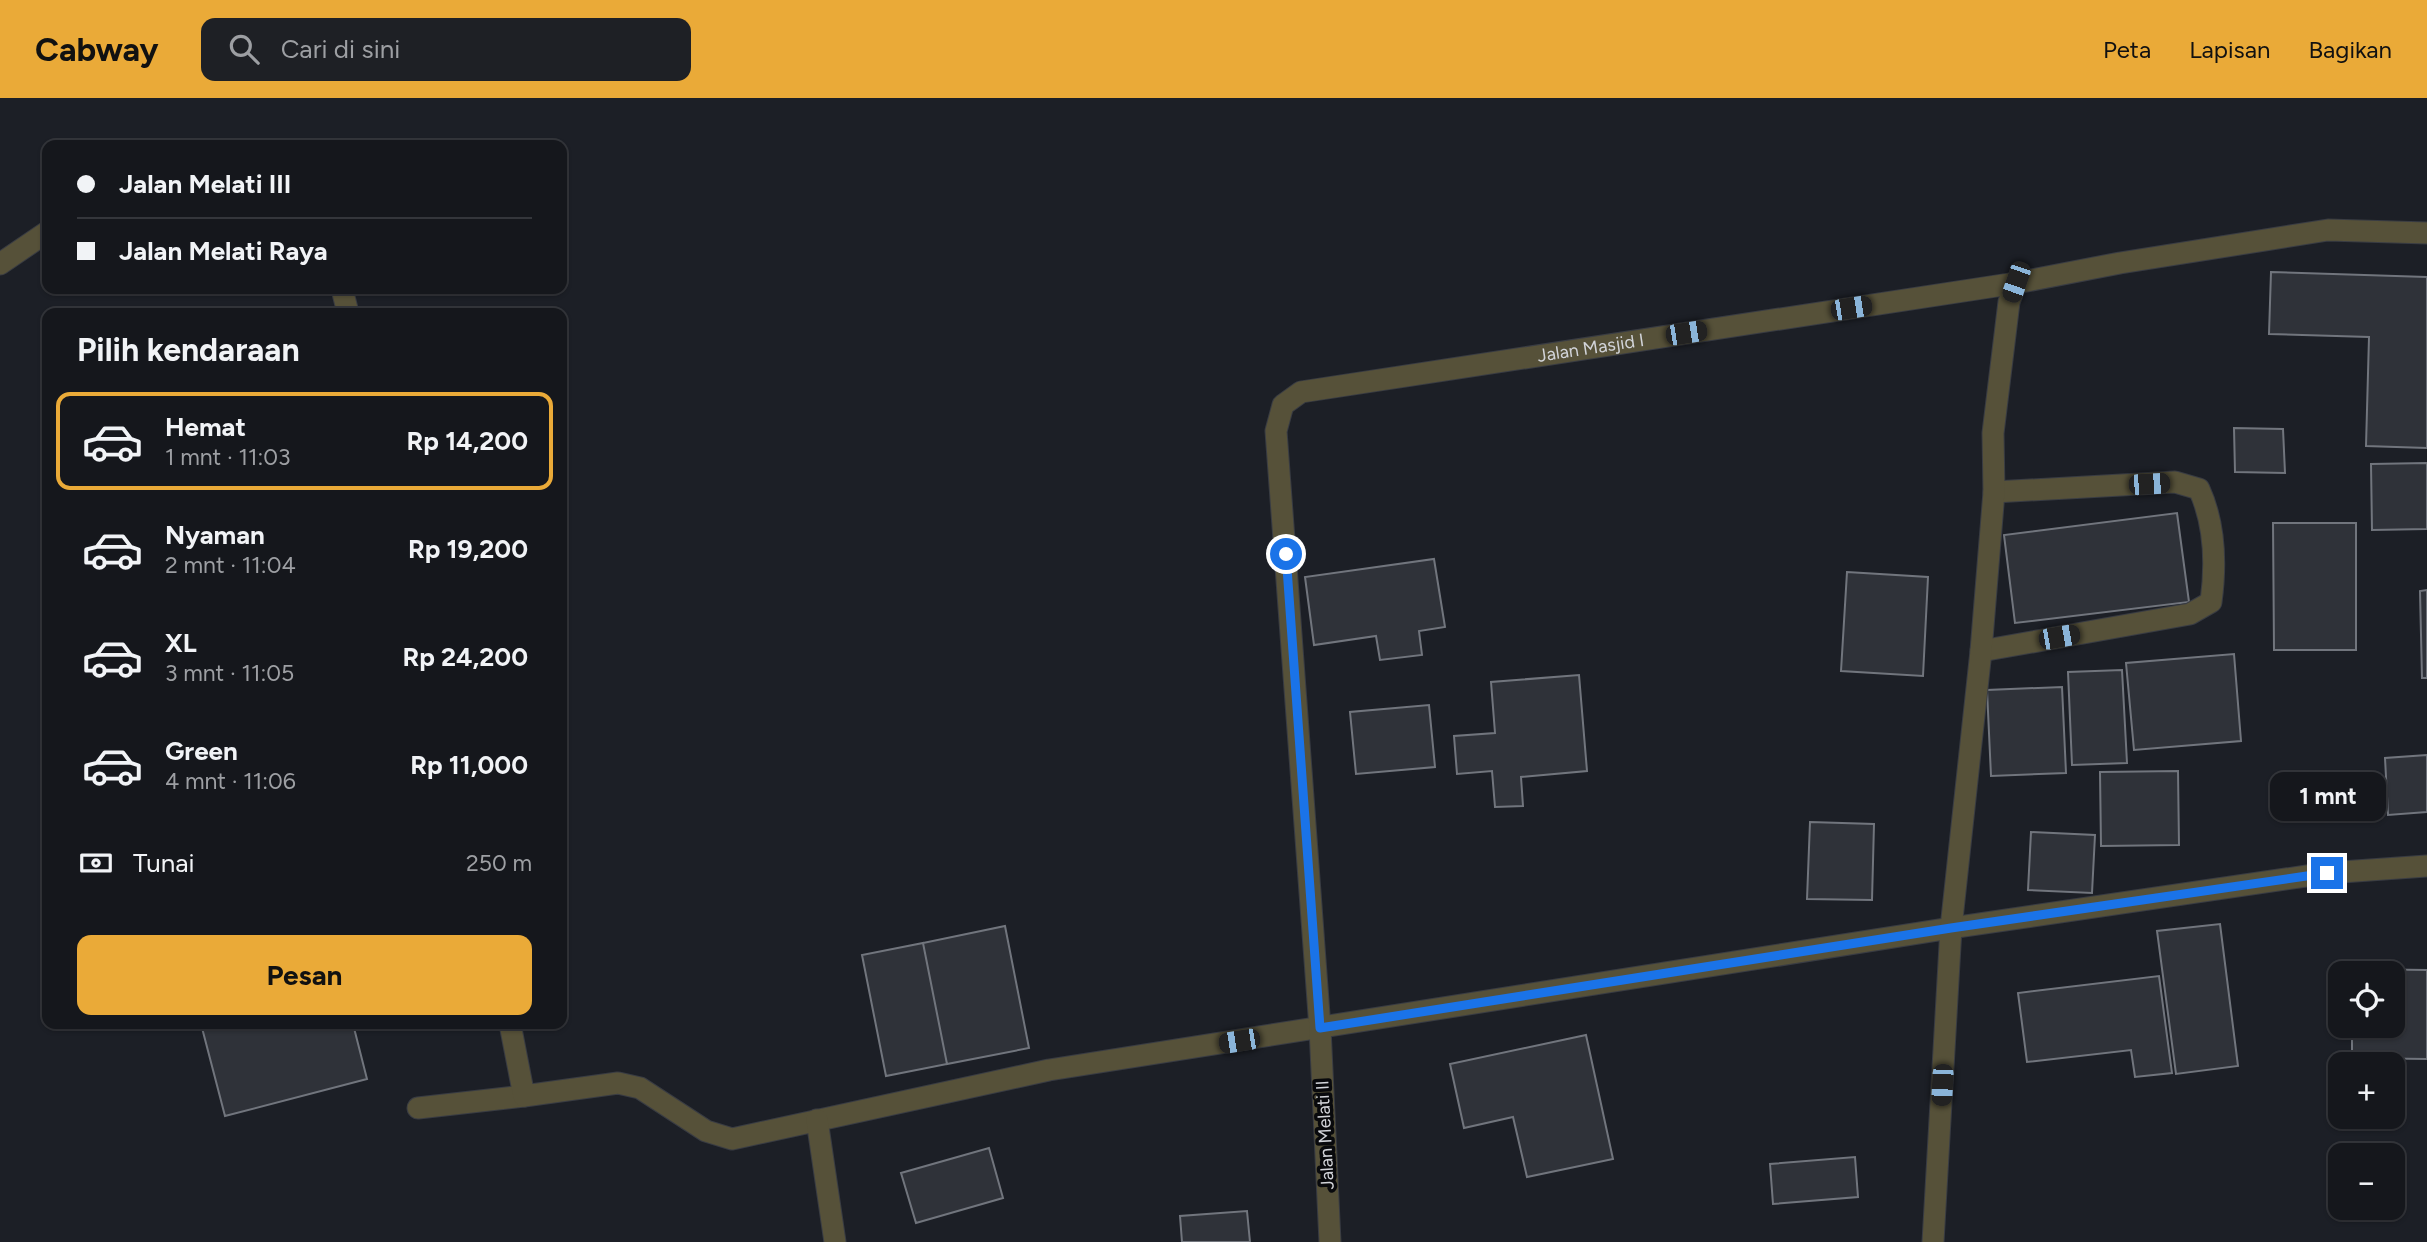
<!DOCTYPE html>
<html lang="id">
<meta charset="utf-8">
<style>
body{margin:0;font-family:Figtree,sans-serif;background:#1e2025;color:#f1f3f6;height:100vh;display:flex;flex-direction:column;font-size:26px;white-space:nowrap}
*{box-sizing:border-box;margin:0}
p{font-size:23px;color:#9d9fa3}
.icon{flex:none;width:38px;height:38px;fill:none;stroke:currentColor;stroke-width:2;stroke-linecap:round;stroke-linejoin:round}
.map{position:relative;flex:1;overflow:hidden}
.details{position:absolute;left:42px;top:210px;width:525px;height:721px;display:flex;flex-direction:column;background:#15171c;border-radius:14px;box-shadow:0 2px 5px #0004,0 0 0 2px #34363b}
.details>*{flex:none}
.top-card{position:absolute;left:42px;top:42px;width:525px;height:154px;border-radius:14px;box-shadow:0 2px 5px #0004,0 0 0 2px #34363b;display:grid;align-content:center;height:154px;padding:0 35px;background:#15171c}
.buttons{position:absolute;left:2328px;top:863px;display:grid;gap:14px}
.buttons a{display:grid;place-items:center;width:77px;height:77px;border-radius:14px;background:#15171c;box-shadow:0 2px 5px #0004,0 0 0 2px #34363b;font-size:35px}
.end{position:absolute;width:32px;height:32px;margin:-16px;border:9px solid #1a73e8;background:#fff;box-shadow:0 0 0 4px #fff}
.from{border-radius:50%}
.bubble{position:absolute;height:49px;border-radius:14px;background:#15171c;box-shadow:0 2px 5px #0004,0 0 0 2px #34363b;font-size:23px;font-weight:700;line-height:49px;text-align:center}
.car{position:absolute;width:21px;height:42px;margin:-21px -10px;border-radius:9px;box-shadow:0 0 5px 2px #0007;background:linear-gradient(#222 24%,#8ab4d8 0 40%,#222 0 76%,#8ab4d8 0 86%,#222 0)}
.top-card b{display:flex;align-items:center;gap:24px;height:66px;font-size:26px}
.top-card b+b{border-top:2px solid #34363b}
.top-card i{width:18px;height:18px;background:#f1f3f6}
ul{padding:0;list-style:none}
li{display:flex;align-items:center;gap:21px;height:98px;margin:0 14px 10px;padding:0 21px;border:4px solid transparent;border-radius:14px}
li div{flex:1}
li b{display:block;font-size:26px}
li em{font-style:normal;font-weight:700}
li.selected{border-color:#eaaa38}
li>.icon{width:63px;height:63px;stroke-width:1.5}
h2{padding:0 35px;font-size:32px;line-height:84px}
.pay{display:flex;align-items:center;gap:18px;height:77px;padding:0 35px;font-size:26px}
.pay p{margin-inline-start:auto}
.action{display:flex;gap:14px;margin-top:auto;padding:14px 35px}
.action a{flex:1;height:80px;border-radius:14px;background:#eaaa38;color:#111;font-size:28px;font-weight:700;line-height:80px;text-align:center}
header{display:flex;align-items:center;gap:42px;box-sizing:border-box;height:98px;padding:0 35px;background:#eaaa38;color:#111}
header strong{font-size:33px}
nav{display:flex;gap:38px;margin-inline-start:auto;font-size:24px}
.search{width:490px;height:63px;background:#1e2025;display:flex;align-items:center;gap:18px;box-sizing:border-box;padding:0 24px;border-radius:14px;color:#9d9fa3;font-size:26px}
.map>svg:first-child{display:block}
</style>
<header>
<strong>Cabway</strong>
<div class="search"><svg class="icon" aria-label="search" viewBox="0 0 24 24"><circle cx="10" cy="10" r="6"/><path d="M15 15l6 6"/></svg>Cari di sini</div>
<nav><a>Peta</a><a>Lapisan</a><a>Bagikan</a></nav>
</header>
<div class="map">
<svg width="2427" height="1144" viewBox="0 0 2427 1144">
<rect width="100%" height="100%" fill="#1c1f26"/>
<path fill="#2f3239" stroke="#71757d" stroke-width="2" d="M2271,174L2427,179V350L2366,348L2369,239L2269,236Z
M2234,330L2283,331L2285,375L2235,374Z
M2427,365V431L2372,432L2371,366Z
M2177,415L2189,504L2015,525L2004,437Z
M2273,425H2356V552H2274Z
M1434,461L1445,529L1419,533L1422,557L1380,562L1376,538L1314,547L1305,479Z
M1847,474L1928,479L1923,578L1841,573Z
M2427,492V580H2422L2420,493Z
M2234,556L2241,643L2134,652L2126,565Z
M2122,572L2127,665L2072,667L2068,574Z
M1579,577L1587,673L1521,679L1523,708L1495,709L1492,673L1457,676L1454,638L1495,635L1491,584Z
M2062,589L2066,675L1991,678L1987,592Z
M1429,607L1435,669L1356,676L1350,614Z
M2427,657V714L2388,717L2385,660Z
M2178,673L2179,747L2101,748L2100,674Z
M1810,724L1874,726L1872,802L1807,801Z
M2031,734L2095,737L2092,795L2028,792Z
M2220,826L2238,968L2176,976L2157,833Z
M1005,828L1029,950L947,966L923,845Z
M923,845L947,966L886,978L862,857Z
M2353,871L2427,872V961L2352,960V928H2392V875H2353Z
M2159,878L2172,975L2135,979L2131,952L2027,964L2018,895Z
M201,926H353L367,981L225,1018Z
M1586,937L1613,1061L1527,1079L1513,1019L1464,1030L1450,966Z
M989,1050L1003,1100L916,1125L901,1075Z
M1855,1059L1858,1099L1773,1106L1770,1066Z
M1247,1113L1250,1144H1182L1180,1118Z"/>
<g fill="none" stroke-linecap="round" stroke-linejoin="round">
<defs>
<path id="lane" d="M0,166L47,134
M418,1010L524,998"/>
<g id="street">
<path d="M342,191L348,215"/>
<path d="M1981,553L2190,516L2211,504C2216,467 2215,426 2199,391L2175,384L1994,394"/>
<path d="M510,926L524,998L618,985L640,990L706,1033L732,1041L1049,972L1951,830L2327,775L2427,768"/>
<path d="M817,1022L835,1144"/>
<path id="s1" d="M1330,1144L1320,930L1276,333L1283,307L1301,294L2016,185"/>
<path d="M1933,1144L1951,830L1981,553L1994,394L1993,335L2009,204L2016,185L2120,165L2328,132L2427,135"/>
</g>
</defs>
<use href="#lane" stroke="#393c43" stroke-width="23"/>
<use href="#street" stroke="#393c43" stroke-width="23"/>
<use href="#lane" stroke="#565139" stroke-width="21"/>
<use href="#street" stroke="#565139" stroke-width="21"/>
</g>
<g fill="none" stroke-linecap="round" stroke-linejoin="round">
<path stroke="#1a73e8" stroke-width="9" d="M1286,456L1320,930L1951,830L2327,775"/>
</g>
<g text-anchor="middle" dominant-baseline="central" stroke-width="7" stroke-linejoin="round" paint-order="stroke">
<g font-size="18" fill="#d2d4d9" stroke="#08090c">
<text stroke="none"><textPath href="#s1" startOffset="1155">Jalan Masjid I</textPath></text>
<text transform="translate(1325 1037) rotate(-93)">Jalan Melati II</text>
</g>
</g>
</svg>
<div class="buttons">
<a><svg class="icon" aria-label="locate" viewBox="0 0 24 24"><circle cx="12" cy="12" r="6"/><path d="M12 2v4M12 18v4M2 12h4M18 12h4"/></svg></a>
<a>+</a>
<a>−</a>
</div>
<i class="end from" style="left:1286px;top:456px"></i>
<i class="end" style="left:2327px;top:775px"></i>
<div class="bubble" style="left:2270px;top:674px;width:116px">1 mnt</div>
<i class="car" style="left:2016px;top:184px;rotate:199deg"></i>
<i class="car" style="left:1851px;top:210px;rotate:81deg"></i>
<i class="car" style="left:1686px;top:235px;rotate:81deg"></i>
<i class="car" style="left:2149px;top:386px;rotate:87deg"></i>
<i class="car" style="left:2059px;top:539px;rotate:80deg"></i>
<i class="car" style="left:1239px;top:943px;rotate:261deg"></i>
<i class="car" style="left:1942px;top:987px;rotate:183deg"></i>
<div class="top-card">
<b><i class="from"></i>Jalan Melati III</b>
<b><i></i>Jalan Melati Raya</b>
</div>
<section class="details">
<h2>Pilih kendaraan</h2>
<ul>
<li class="selected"><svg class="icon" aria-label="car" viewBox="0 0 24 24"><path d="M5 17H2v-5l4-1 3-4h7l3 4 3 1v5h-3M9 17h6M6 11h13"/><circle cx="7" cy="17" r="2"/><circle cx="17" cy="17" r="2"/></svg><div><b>Hemat</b><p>1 mnt · 11:03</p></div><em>Rp 14,200</em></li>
<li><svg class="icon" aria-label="car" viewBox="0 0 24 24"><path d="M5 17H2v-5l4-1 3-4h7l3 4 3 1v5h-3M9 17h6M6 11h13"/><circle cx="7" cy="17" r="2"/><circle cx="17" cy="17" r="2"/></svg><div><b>Nyaman</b><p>2 mnt · 11:04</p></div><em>Rp 19,200</em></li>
<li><svg class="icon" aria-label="car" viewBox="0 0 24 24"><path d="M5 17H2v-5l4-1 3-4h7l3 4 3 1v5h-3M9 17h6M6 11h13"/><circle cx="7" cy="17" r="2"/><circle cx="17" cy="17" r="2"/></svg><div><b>XL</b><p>3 mnt · 11:05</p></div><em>Rp 24,200</em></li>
<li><svg class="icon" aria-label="car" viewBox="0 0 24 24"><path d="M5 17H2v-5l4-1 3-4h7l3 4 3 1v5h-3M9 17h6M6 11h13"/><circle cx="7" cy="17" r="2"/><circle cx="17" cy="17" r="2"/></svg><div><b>Green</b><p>4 mnt · 11:06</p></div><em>Rp 11,000</em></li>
</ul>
<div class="pay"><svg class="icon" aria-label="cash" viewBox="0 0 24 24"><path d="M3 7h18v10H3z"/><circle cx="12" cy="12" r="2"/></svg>Tunai<p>250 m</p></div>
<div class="action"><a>Pesan</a></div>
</section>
</div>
